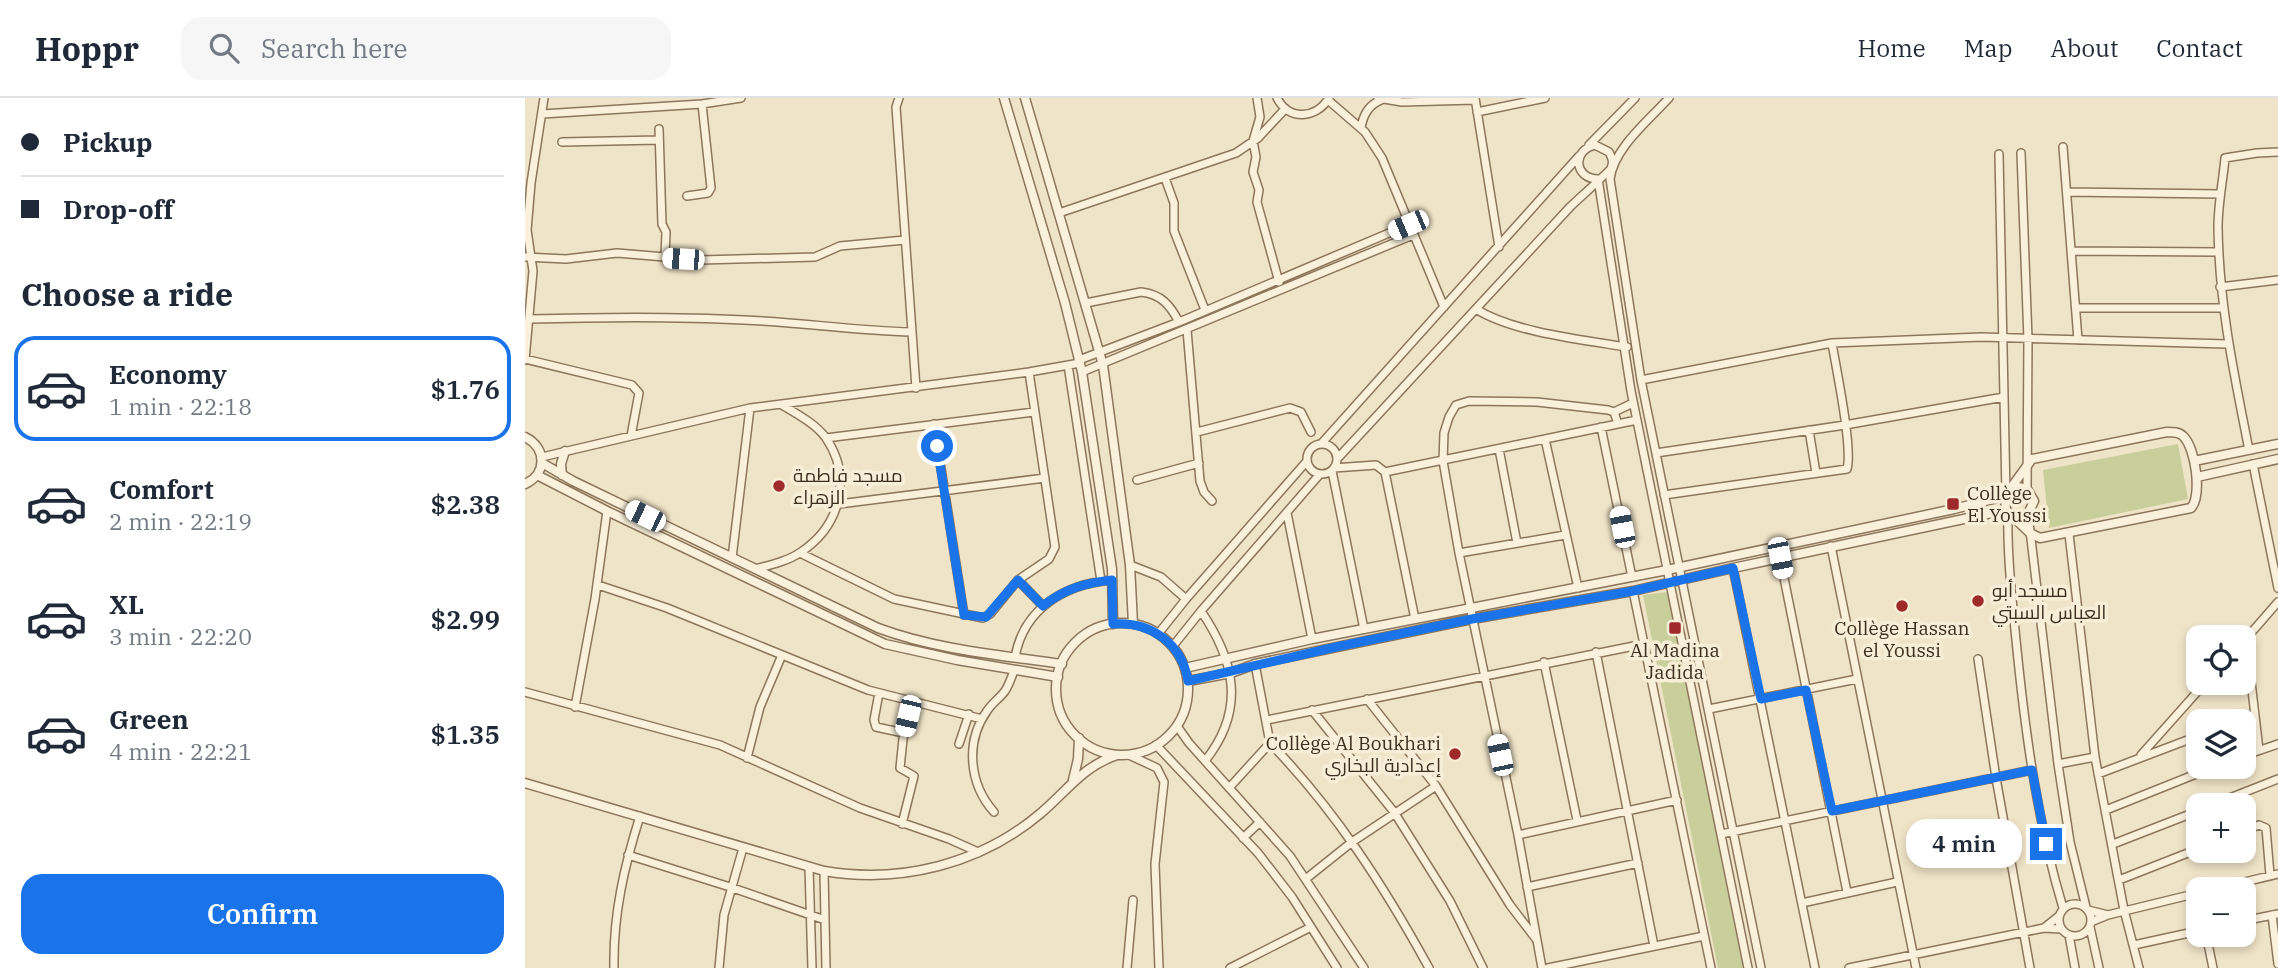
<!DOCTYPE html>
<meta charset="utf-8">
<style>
body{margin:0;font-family:"IBM Plex Serif",Cairo,serif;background:#f6f6f7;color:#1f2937;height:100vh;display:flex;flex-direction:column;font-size:26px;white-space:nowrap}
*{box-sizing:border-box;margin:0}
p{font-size:23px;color:#747a83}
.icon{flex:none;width:38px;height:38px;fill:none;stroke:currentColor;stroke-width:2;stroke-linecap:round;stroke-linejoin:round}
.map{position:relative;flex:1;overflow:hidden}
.details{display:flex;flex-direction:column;background:#fff;width:525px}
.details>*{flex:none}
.banner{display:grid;align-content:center;height:154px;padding:0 21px;background:#fff}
.controls{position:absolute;left:1661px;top:527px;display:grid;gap:14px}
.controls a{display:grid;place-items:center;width:70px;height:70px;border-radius:14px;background:#fff;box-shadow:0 4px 10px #0003;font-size:35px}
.end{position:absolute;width:32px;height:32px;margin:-16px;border:9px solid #1a73e8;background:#fff;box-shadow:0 0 0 4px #fff}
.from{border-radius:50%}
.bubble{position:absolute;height:49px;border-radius:21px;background:#fff;box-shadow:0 4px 10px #0003;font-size:23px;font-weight:600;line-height:49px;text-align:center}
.car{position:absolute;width:21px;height:42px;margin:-21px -10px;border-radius:9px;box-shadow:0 0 5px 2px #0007;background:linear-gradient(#fff 24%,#345 0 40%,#fff 0 76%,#345 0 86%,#fff 0)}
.banner b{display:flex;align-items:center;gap:24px;height:66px;font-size:26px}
.banner b+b{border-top:2px solid #e0e1e3}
.banner i{width:18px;height:18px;background:#1f2937}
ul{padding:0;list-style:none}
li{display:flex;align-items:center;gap:21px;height:105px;margin:0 14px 10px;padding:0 7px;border:4px solid transparent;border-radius:21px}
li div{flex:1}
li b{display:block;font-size:26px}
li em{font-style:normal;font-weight:600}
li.on{border-color:#1a73e8}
li>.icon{width:63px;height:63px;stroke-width:1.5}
h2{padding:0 21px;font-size:32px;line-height:84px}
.cta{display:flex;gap:14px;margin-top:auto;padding:14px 21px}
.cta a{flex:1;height:80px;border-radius:21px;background:#1a73e8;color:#fff;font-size:28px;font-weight:600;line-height:80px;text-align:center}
header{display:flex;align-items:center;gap:42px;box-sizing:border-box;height:98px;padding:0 35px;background:#fff;border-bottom:2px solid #e0e1e3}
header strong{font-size:33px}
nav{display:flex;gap:38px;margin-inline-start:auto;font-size:24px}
.search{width:490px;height:63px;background:#f6f6f7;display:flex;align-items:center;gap:18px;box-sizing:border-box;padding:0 24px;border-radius:21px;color:#747a83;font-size:26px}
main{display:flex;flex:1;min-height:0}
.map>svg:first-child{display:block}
</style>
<header>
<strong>Hoppr</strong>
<div class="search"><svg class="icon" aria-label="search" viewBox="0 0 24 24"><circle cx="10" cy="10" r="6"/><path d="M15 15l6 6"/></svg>Search here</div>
<nav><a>Home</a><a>Map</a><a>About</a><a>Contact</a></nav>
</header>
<main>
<section class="details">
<div class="banner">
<b><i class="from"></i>Pickup</b>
<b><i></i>Drop-off</b>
</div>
<h2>Choose a ride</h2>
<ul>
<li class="on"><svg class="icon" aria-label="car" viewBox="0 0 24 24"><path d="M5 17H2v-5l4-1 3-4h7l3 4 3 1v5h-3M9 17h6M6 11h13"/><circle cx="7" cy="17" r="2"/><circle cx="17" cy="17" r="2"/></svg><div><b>Economy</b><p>1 min · 22:18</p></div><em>$1.76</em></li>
<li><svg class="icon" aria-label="car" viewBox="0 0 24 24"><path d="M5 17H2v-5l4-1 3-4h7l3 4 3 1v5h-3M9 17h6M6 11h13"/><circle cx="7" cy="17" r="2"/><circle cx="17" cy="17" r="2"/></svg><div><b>Comfort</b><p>2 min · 22:19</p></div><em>$2.38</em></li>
<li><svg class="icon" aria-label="car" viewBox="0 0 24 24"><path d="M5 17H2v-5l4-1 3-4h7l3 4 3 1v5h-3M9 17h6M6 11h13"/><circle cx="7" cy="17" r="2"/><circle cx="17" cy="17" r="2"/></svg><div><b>XL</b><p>3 min · 22:20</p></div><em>$2.99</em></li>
<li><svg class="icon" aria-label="car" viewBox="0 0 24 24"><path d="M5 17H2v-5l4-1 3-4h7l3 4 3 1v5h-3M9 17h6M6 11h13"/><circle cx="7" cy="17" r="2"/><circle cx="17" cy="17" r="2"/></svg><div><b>Green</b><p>4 min · 22:21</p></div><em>$1.35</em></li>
</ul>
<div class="cta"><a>Confirm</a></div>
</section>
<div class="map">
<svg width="1753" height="870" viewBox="0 0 1753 870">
<rect width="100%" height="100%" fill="#f0e4c8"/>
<path fill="#c9cf9b" d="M1653,346L1663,401L1524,430L1518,372Z
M1142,494L1218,870H1193L1118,497Z"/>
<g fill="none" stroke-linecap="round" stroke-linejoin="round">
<defs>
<path id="minor" d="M374,0L371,9L391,290
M732,0L735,19L728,43L731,59L728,74L734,92L732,104L754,184
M752,0C764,23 791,21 804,0
M853,0L877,4L950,2
M950,0L974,149
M1144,0C1123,23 1089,50 1085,81L1116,282L1236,870
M803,2L840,34L857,60L919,209
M952,14L1020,0
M17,16L177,6L216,0
M836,30C838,17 843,7 856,2
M134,31L137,126L141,134L140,160
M37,44L134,42
M1064,47L1110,0
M1538,49L1553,242
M1496,55L1503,241L1502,391
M1474,56L1481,396
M640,80L649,105V133L680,212
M1073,81L1106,293L1223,870
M1542,94L1695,96
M162,98L183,95L186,90L177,6
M534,115L711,55L733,40L760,11
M1546,153L1694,154
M0,159L41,161L92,155L176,162L290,159L315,148L380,142
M1695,189L1753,182
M561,205L616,194C636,196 645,207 654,224
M1551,210H1698
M951,211C987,234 1058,242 1102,249
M4,221C75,219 147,218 219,222C275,224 330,233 386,234
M662,232L675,383L679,394L687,403
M0,261L107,287L114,295L106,338
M0,262L8,173L2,132L6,85L19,0
M554,262L654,224L883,127
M543,267L576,483
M557,274L888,137
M1116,282L1307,245L1456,239L1702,246
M1089,314L1108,305
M409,326L439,517
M1076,329L1107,479
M1284,332L1291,375
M672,334L765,310L776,314L786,334
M301,340L509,314
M1020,341L1053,490
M782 361a15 15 0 1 1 30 0a15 15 0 1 1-30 0Z
M796,346L1054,58
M974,351L992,445
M1724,352C1709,276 1694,206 1693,129C1693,106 1698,83 1700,60L1732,55L1753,54
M1131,355L1320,327L1479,299
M17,359L225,310L504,274L555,265
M812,361L1045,109C1051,103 1085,73 1086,70C1089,64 1087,60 1084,54L1070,47C1047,52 1049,81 1073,81
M1728,366L1753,490
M809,370L851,367L860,374L890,521
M807,373L839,531
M860,374L1112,322
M612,382L674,365
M1139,397L1322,371C1328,350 1311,270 1307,245
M314,406L520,380
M762,415L787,541
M1483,415C1482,457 1487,500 1491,542C1500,633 1512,723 1538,810
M1503,416L1533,666L1545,744L1561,809
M1306,448L1391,870
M275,455L369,501L458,520L465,516L493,482L524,461L530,449L504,274
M934,455L1040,437
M207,460L225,310
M1255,460L1322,794
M605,467L636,479L661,501
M1208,470L1290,870
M230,471C246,467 263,463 276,454C315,428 328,380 301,340C291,326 272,316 257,307
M493,482L518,508
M73,487L142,510L343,592L457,621
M1108,493L1186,870
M676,513C710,563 721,612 680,663
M633,536L661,501L782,363
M1721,541L1734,652
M1719,543L1753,504
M648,548L676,513L795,376
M1071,554L1129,848
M490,559C499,510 540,486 587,482
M1453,561L1471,680L1505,870
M1019,564L1052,722
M0,594L195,647L335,710L424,741L453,754
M354,595L349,622L351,629L379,635
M842,601L911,688L985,807L1011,841
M50,609L70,501L82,413
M1184,611L1332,581
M787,612L869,714L925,803L958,870
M742,622L1119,546
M1717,623L1729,619
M652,628L664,645L765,758L839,870
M745,645C810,712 859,788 904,870
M434,646L444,616
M631,647L733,755L767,799L812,870
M604,657L632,670L639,684L630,766L634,870
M1616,657L1681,584
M1718,658L1753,646
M1570,659L1599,812L1614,870
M222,660L235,609L257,557
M1533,666L1570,659L1544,436
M1573,676L1673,638
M704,690L745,645L730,566
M1687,707L1753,681
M1581,712L1691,668
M469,714C444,686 440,644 462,613C467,605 475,600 480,593C484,587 486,580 489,573
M377,726L389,678L375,670L378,641L388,604
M1718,733L1734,727L1741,730L1745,777
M1196,736L1507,672
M993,737L1152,702
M718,740L735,724
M1588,746L1673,713
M103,757L205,789L300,822
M284,769L287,870
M299,773L301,870
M782,780L827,744L911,688
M1594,782L1673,751
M1002,789L1113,765
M1690,791L1753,776
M1277,805L1372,784
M1534 822a16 16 0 1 1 32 0a16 16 0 1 1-32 0Z
M1563,812L1583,817L1566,824
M1583,817L1673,795
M1747,817L1753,866
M1534,818L1519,830L1536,831
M1718,823L1753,816
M1565,829L1574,870
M1681,836L1688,870
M1544,837L1550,870
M1609,847L1673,833
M89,870C88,817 99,769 115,718
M194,870L199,817L218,750
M602,870L608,802
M705,870L786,829
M1017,870L993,737L934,455L918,363L919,335L924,319L931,307L944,303L1012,304L1083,312L1089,314L1093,326
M1023,870L1179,838
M1324,870L1519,830"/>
<path id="tertiary" d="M479,0L540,205L557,274L587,471L588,526
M500,0L578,267L605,467L608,526
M1642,334C1648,334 1654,334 1658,338C1671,350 1677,398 1666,410L1515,440L1505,435L1481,412L1480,398L1507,361Z
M0,339C22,350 22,376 0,386
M1669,363L1753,346
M17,365L48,383L353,530C412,552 475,557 537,566
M12,377L82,413L360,546L432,562L533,579
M37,377L36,366L40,353
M1672,379L1753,361
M1484,392L1493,389L1502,391L1509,403L1503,416L1495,419L1488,418
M531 591a66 66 0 1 1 132 0a66 66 0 1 1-132 0Z
M660,570L787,541L1142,472L1429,411L1480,398
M663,583L706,575L730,566L947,521L1108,493L1208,470L1481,412
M548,682L553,661L554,640
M0,685L299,773C376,786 456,766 516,715C543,692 557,669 592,657"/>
</defs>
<use href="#minor" stroke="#8d765c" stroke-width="10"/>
<use href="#tertiary" stroke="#8d765c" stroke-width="11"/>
<use href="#minor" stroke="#faf1dc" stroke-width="7"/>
<use href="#tertiary" stroke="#faf1dc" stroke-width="8"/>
</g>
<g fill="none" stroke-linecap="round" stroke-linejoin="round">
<path stroke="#1a73e8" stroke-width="9" d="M412,348L439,517L461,519L493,482L518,508C539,491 560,485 587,482L588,526C625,523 657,545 663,583L811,549L947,521L1108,493L1208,470L1236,601L1281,592L1307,713L1507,672L1521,746"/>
</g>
<g fill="#9e2a2b" stroke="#f7eed8" stroke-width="2.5">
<circle cx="254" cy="388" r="7"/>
<rect x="1421" y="399" width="14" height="14" rx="3.5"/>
<circle cx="1453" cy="503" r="7"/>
<circle cx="1377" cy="508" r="7"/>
<rect x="1143" y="523" width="14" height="14" rx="3.5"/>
<circle cx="930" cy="656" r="7"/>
</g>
<g text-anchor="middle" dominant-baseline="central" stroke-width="7" stroke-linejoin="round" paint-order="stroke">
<g font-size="19" fill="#3d2e20" stroke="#f7eed8" text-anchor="start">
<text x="268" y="377">مسجد فاطمة<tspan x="268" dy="22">الزهراء</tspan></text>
<text x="1442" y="395">Collège<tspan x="1442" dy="22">El Youssi</tspan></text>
<text x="1467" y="492">مسجد أبو<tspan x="1467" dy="22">العباس السبتي</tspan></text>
<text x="1377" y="530" text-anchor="middle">Collège Hassan<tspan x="1377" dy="22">el Youssi</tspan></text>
<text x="1150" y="552" text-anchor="middle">Al Madina<tspan x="1150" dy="22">Jadida</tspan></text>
<text x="916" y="645" text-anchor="end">Collège Al Boukhari<tspan x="916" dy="22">إعدادية البخاري</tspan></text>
</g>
</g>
</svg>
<div class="controls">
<a><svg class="icon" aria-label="locate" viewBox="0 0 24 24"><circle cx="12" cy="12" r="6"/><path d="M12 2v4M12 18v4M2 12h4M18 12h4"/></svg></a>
<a><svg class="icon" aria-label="layers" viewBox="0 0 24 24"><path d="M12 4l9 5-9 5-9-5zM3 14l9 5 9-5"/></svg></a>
<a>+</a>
<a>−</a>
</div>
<i class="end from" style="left:412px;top:348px"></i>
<i class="end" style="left:1521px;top:746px"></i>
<div class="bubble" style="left:1381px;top:721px;width:116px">4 min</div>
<i class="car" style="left:883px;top:127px;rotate:247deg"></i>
<i class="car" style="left:158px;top:161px;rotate:273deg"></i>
<i class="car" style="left:120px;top:418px;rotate:296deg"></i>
<i class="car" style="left:1097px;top:429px;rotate:349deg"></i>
<i class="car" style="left:1255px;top:460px;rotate:169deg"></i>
<i class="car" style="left:383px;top:618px;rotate:193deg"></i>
<i class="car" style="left:975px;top:657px;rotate:348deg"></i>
</div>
</main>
